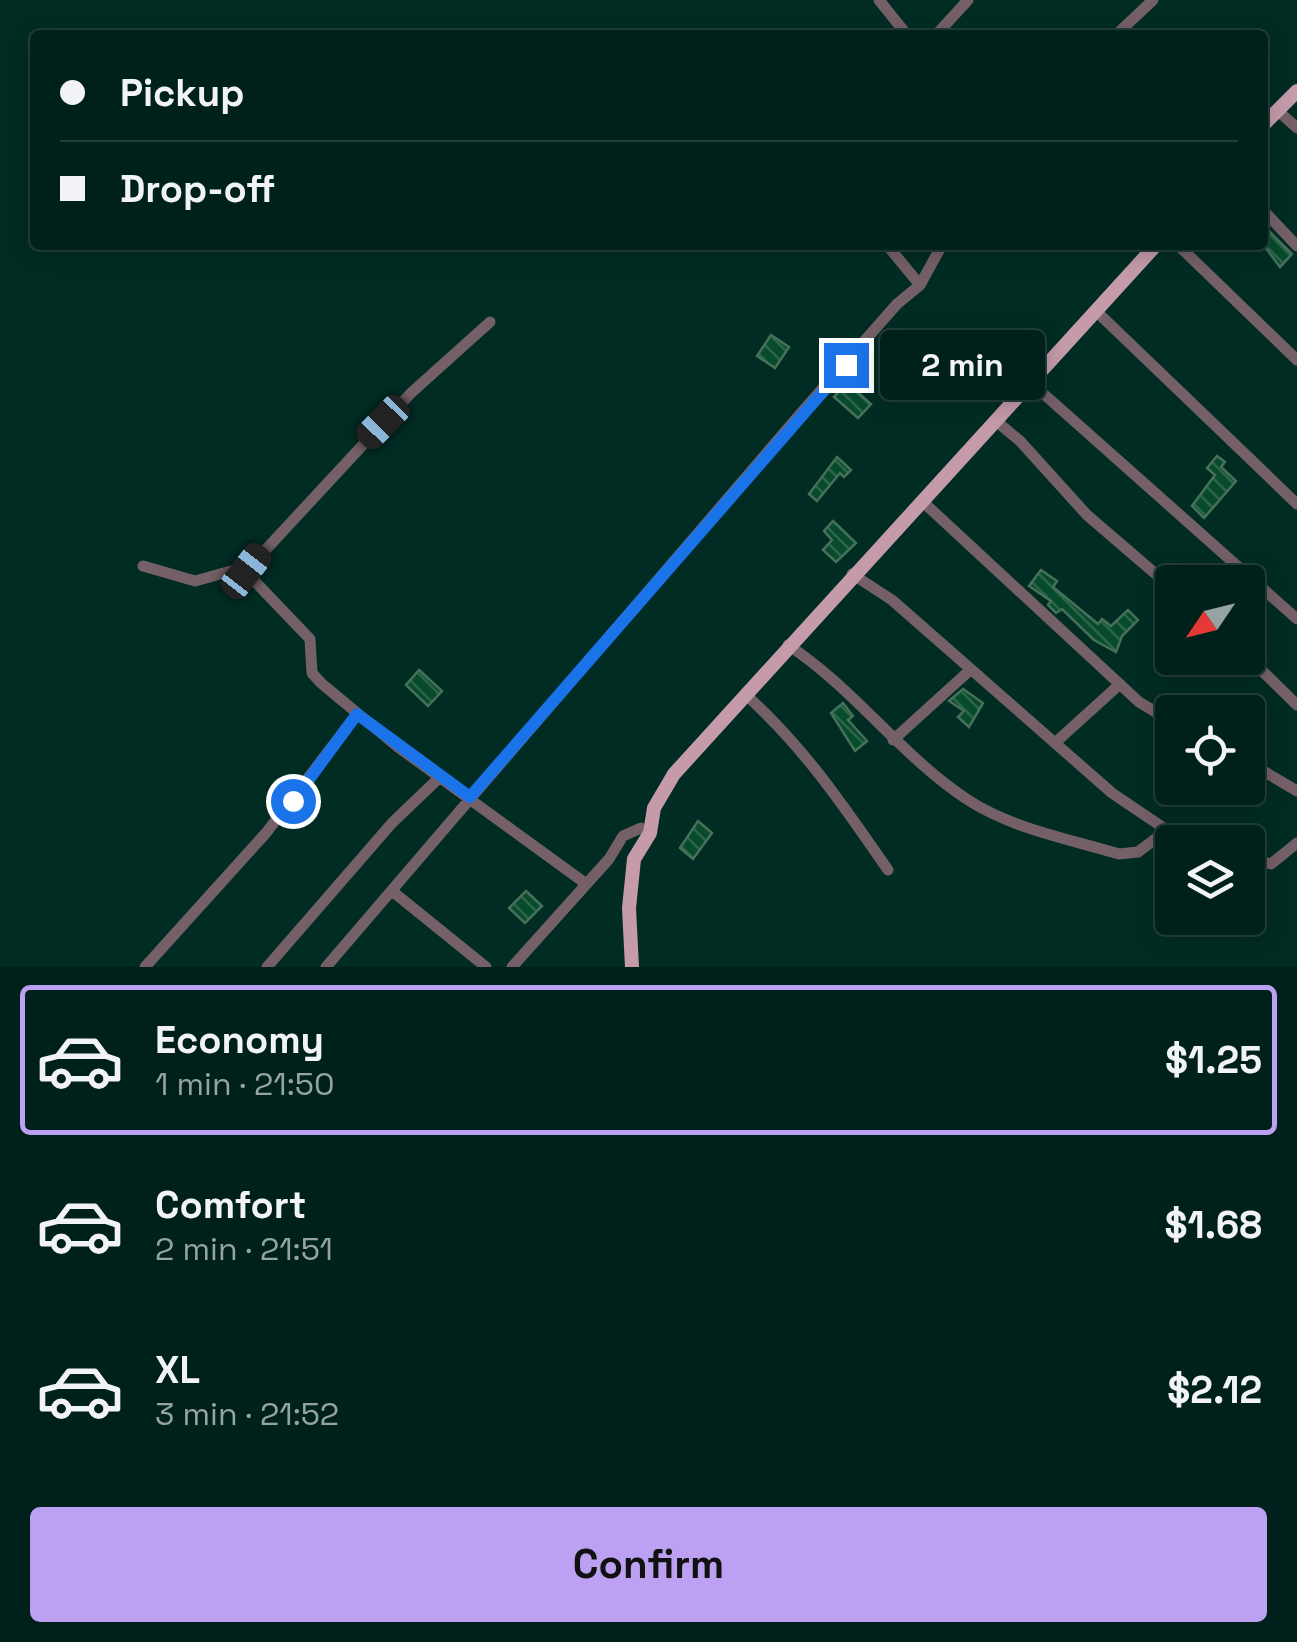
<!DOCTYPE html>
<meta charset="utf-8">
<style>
body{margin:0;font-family:"Space Grotesk",sans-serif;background:#0e2e28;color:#f1f3f6;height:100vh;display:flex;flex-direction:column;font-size:38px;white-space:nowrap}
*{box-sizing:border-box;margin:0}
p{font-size:32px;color:#95a3a3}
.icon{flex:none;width:55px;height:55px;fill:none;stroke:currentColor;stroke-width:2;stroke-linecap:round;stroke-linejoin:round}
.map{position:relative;height:967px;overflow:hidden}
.sheet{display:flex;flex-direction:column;background:#00211b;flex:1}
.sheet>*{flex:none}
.guide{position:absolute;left:30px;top:30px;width:1238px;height:220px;border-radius:10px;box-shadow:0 5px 25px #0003,0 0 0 2px #223e3a;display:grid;align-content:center;height:220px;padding:0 30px;background:#00211b}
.needle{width:65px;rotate:235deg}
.fabs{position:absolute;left:1155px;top:565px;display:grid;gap:20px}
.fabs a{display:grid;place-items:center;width:110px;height:110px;border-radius:10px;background:#00211b;box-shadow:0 5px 25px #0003,0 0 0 2px #223e3a;font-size:50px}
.end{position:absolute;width:45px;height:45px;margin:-22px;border:12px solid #1a73e8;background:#fff;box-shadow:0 0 0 5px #fff}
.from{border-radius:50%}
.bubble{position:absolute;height:70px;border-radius:10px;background:#00211b;box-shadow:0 5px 25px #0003,0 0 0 2px #223e3a;font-size:32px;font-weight:800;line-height:70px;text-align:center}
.car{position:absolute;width:30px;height:60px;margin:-30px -15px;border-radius:12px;box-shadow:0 0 8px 2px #0007;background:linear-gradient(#222 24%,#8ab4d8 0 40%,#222 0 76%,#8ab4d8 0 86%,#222 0)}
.guide b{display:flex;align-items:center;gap:35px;height:95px;font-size:38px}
.guide b+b{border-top:2px solid #223e3a}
.guide i{width:25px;height:25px;background:#f1f3f6}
ul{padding:18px 0 0;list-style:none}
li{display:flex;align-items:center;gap:30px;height:150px;margin:0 20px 15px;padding:0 10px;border:5px solid transparent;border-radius:10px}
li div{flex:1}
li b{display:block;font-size:38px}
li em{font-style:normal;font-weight:800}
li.active{border-color:#bca0f2}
li>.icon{width:90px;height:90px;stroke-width:1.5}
.action{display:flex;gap:20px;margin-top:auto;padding:20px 30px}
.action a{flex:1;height:115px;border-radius:10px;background:#bca0f2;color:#111;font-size:40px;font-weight:800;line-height:115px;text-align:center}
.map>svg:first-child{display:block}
</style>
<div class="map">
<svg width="1297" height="967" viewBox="0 0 1297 967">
<defs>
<pattern id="building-back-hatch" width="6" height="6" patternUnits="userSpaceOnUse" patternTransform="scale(2.5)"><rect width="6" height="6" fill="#074b2c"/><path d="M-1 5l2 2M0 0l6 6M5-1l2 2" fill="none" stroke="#2b664b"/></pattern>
</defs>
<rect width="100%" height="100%" fill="#002c24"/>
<path fill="url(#building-back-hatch)" stroke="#467057" stroke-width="2.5" d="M1262,224L1292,254L1280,267L1262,243Z
M771,335L789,347L775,368L757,356Z
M847,383L871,404L858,418L834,397Z
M1217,456L1225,462L1221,467L1236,481L1204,518L1192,506L1215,475L1207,468Z
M837,457L851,470L844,477L840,473L817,501L809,494Z
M833,521L856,543L836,562L823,550L832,540L824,531Z
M1041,570L1057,581L1053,587L1098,624L1102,619L1111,626L1128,610L1138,620L1122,636L1116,652L1094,640L1062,609L1056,613L1048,605L1051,601L1029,586Z
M419,670L442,691L428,706L406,685Z
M963,689L983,703L969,727L958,717L964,711L949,701Z
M843,703L853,716L848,720L867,741L855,751L831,713Z
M698,821L712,833L693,859L680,848Z
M526,891L542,906L525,923L509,908Z"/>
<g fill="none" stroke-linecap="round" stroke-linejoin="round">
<path stroke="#756067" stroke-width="11" d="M879,0L907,35
M936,35L968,0
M1116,35L1153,0
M1277,110L1297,128
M1262,209L1297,246
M887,245L920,285
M1178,245L1297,360
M1096,311L1297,504
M1028,386L1046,396L1297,619
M996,421L1020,441L1087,515L1172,588
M922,501L1139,702L1172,722
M143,566L195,581L242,568L310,639L312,673L321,683L398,747L585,883
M246,571L411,393L490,322
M852,574L892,600L1112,793L1177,837L1221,842
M788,645C855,689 901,756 968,800C1013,829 1069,839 1119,854L1138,852L1166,831
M1248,657L1297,705
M745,694C803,746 844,806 888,870
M893,740L969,671
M1056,742L1120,684
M1248,762L1297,791
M1248,859L1271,864L1297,843
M392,891L486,967
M145,967L266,833L357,714
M267,967L392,823L440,777
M326,967L801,413L897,304L920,285L942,245
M512,967L609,859L623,836L641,828L650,833"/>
<path stroke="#c59ba9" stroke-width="14" d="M1262,126L1297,91
M632,967L629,908L634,859L650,833L654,808L674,774L1156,245"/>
</g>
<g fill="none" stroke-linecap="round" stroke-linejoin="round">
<path stroke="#1a73e8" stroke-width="12" d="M293,801L357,714L470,797L846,365"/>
</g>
</svg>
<div class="fabs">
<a><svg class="needle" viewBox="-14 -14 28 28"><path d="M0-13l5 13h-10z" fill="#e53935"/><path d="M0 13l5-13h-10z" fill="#95a3a3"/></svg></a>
<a><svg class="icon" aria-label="locate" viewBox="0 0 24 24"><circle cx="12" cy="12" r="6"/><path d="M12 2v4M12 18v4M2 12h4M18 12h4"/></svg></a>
<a><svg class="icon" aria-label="layers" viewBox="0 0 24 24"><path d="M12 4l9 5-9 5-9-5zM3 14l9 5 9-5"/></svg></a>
</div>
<i class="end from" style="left:293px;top:801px"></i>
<i class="end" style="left:846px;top:365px"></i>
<div class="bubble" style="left:880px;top:330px;width:165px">2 min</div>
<i class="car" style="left:383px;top:422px;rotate:224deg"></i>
<i class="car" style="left:246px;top:571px;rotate:38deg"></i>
<div class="guide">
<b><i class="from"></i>Pickup</b>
<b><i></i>Drop-off</b>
</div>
</div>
<section class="sheet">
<ul>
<li class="active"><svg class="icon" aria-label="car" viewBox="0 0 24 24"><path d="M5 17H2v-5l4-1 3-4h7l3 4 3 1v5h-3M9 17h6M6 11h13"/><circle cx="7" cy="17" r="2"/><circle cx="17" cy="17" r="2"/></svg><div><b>Economy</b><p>1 min · 21:50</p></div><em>$1.25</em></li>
<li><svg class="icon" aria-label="car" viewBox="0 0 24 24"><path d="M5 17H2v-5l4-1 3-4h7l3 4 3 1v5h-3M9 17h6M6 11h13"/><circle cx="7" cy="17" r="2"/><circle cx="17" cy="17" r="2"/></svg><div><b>Comfort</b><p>2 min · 21:51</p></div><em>$1.68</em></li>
<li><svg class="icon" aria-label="car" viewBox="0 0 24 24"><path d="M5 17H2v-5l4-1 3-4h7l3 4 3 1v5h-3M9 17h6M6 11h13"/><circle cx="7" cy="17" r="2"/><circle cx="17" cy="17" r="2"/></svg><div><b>XL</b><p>3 min · 21:52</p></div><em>$2.12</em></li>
</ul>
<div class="action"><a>Confirm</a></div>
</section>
